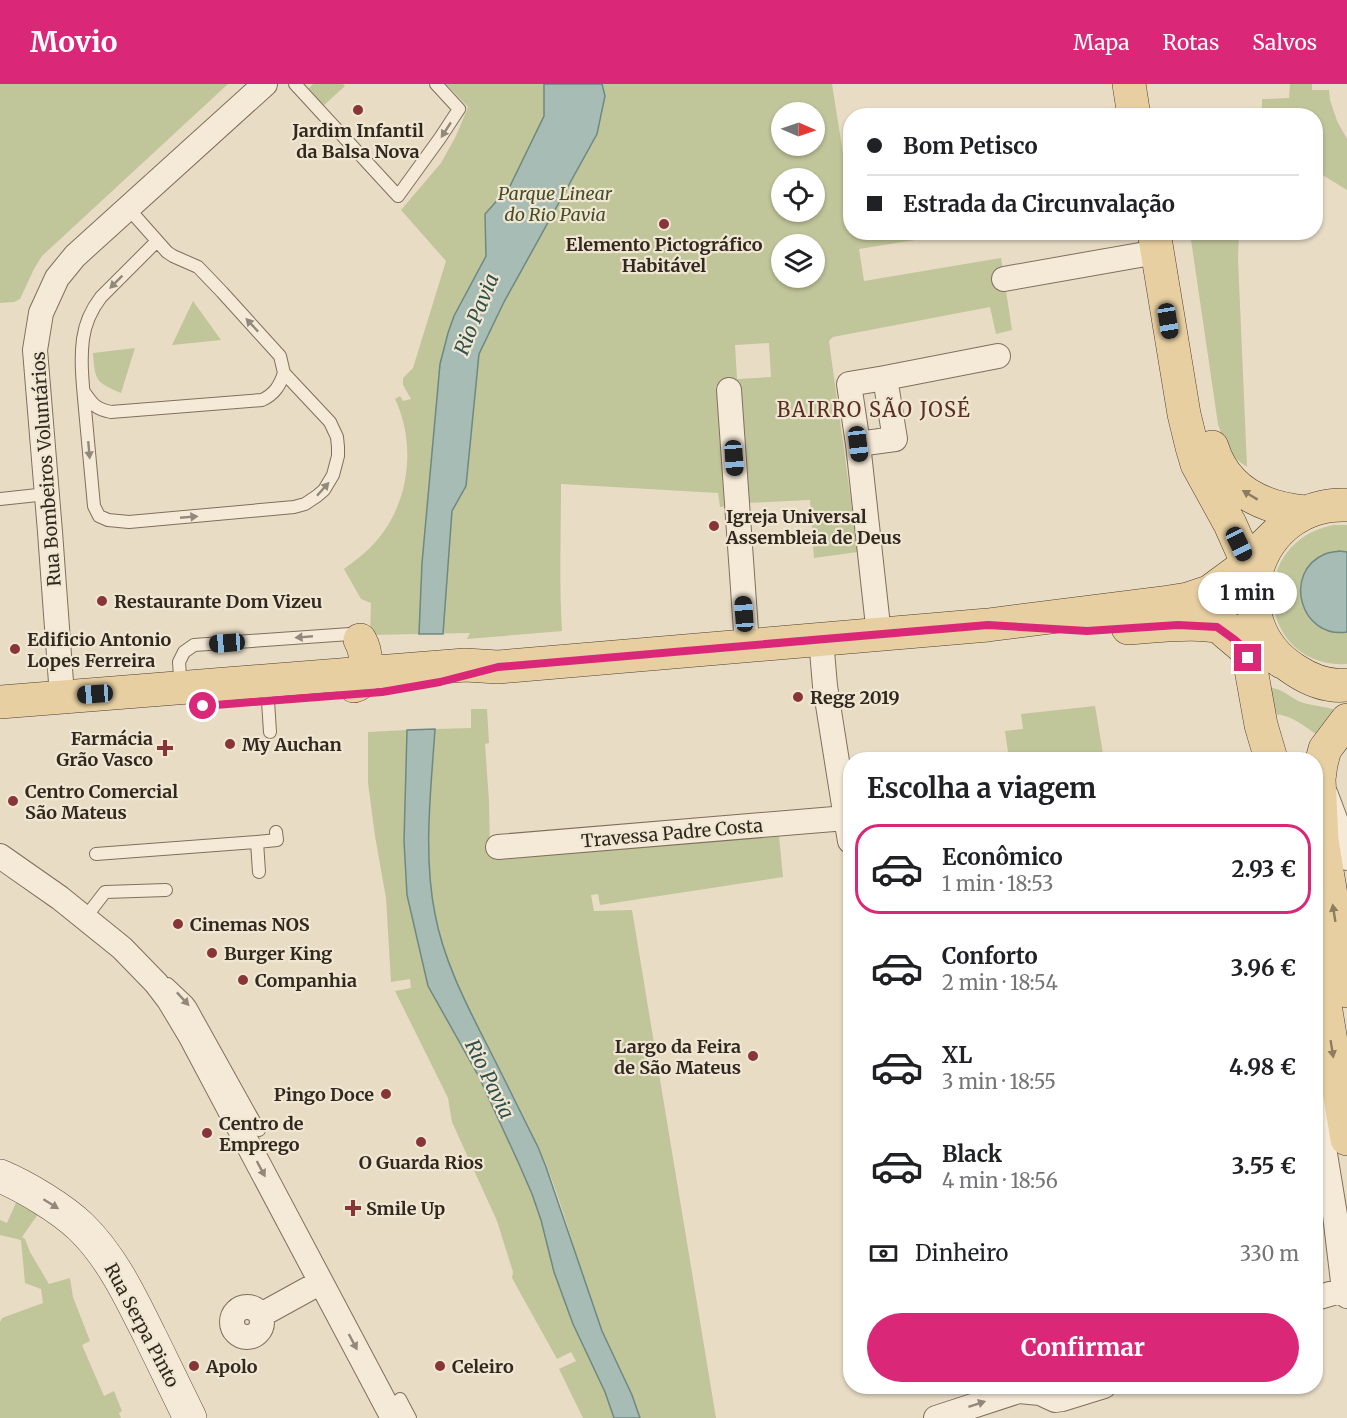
<!DOCTYPE html>
<html lang="pt">
<meta charset="utf-8">
<style>
body{margin:0;font-family:Merriweather,serif;background:#f6f6f6;color:#202124;height:100vh;display:flex;flex-direction:column;font-size:22px;white-space:nowrap}
*{box-sizing:border-box;margin:0}
p{font-size:20px;color:#757577}
.icon{flex:none;width:33px;height:33px;fill:none;stroke:currentColor;stroke-width:2;stroke-linecap:round;stroke-linejoin:round}
.map{position:relative;flex:1;overflow:hidden}
.side{position:absolute;left:843px;top:668px;width:480px;height:642px;display:flex;flex-direction:column;background:#fff;border-radius:24px;box-shadow:0 2px 4px #0004}
.side>*{flex:none}
.guide{position:absolute;left:843px;top:24px;width:480px;height:132px;border-radius:24px;box-shadow:0 2px 4px #0004;display:grid;align-content:center;height:132px;padding:0 24px;background:#fff}
.needle{width:39px;rotate:92deg}
.buttons{position:absolute;left:771px;top:18px;display:grid;gap:12px}
.buttons a{display:grid;place-items:center;width:54px;height:54px;border-radius:50%;background:#fff;box-shadow:0 2px 4px #0004;font-size:30px}
.end{position:absolute;width:27px;height:27px;margin:-14px;border:8px solid #db2777;background:#fff;box-shadow:0 0 0 3px #fff}
.from{border-radius:50%}
.bubble{position:absolute;height:42px;border-radius:21px;background:#fff;box-shadow:0 2px 4px #0004;font-size:20px;font-weight:700;line-height:42px;text-align:center}
.car{position:absolute;width:18px;height:36px;margin:-18px -9px;border-radius:8px;box-shadow:0 0 4px 2px #0007;background:linear-gradient(#222 24%,#8ab4d8 0 40%,#222 0 76%,#8ab4d8 0 86%,#222 0)}
.guide b{display:flex;align-items:center;gap:21px;height:57px;font-size:22px}
.guide b+b{border-top:2px solid #e0e0e0}
.guide i{width:15px;height:15px;background:#202124}
ul{padding:0;list-style:none}
li{display:flex;align-items:center;gap:18px;height:90px;margin:0 12px 9px;padding:0 12px;border:3px solid transparent;border-radius:24px}
li div{flex:1}
li b{display:block;font-size:22px}
li em{font-style:normal;font-weight:700}
li.on{border-color:#db2777}
li>.icon{width:54px;height:54px;stroke-width:1.5}
h2{padding:0 24px;font-size:27px;line-height:72px}
.pay{display:flex;align-items:center;gap:15px;height:66px;padding:0 24px;font-size:22px}
.pay p{margin-inline-start:auto}
.button{display:flex;gap:12px;margin-top:auto;padding:12px 24px}
.button a{flex:1;height:69px;border-radius:36px;background:#db2777;color:#fff;font-size:24px;font-weight:700;line-height:69px;text-align:center}
header{display:flex;align-items:center;gap:36px;box-sizing:border-box;height:84px;padding:0 30px;background:#db2777;color:#fff}
header strong{font-size:28px}
nav{display:flex;gap:33px;margin-inline-start:auto;font-size:21px}
.map>svg:first-child{display:block}
</style>
<header>
<strong>Movio</strong>
<nav><a>Mapa</a><a>Rotas</a><a>Salvos</a></nav>
</header>
<div class="map">
<svg width="1347" height="1334" viewBox="0 0 1347 1334">
<rect width="100%" height="100%" fill="#e8dcc5"/>
<path fill="#c1c59a" fill-rule="evenodd" d="M0,0H228L42,172L34,185L20,215L14,218L0,219Z
M313,0H343L345,2L322,23L307,6Z
M446,0H832L850,114V148L914,149L915,156L859,165L864,197L1001,174L1012,246L996,250L990,223L833,253L829,257L858,468L814,474L810,416L747,419L739,299H722L728,422L720,423L718,409L561,400C561,449 559,498 562,547L467,555L470,549L370,551L371,519L361,515L344,485C356,476 368,467 378,455C410,417 416,359 395,315L400,312L403,317L411,315L403,301V294L413,284L446,177L401,126L441,79L456,52L468,23ZM782,28H814V62H782ZM782,94H814V128H782ZM782,160H814V194H782ZM769,259L771,293L737,295L735,261Z
M1290,0H1312V6H1329L1330,16L1337,37L1347,55V106L1316,87V32L1262,31V15L1289,14Z
M1190,149H1239L1238,175L1247,383C1228,370 1225,362 1218,340Z
M193,217L221,256L172,261Z
M135,264L121,309C95,298 95,296 93,269Z
M1333,441H1347V580C1259,585 1243,460 1333,441Z
M1272,604C1282,605 1289,612 1298,617C1311,622 1324,622 1336,626L1317,651C1303,641 1290,630 1272,630L1270,607Z
M1095,622L1104,675H1009L1005,647L1023,645L1021,630Z
M471,625H487L489,659L485,660L489,717L490,767H493L494,775L779,752L783,793L600,821L598,810L591,811L594,827L632,826L716,1334H640C629,1304 613,1276 601,1247C578,1186 565,1121 538,1062C514,1010 484,960 461,907C450,883 440,857 435,830C423,769 431,706 435,645L471,644Z
M407,646L404,757L407,811L428,902L479,993L519,1080L532,1110L541,1136L554,1188L573,1240L605,1308L614,1334H583L559,1285L576,1277L571,1268L557,1275L512,1194L513,1188L497,1137L452,1038L448,1014L395,907L411,904L410,895L391,898L386,814L375,752L368,699V648Z
M19,1112L41,1126L22,1153L25,1155L30,1168L49,1200L70,1194L73,1213L90,1257L82,1261L104,1312L114,1307L122,1327L119,1329L121,1334H0V1238L2,1234L43,1219L41,1205L25,1199L21,1156L0,1151V1136L7,1139Z"/>
<path fill="#a6bcb5" stroke="#6e8981" stroke-width="1.5" d="M544,0H602L605,12L597,50L504,218L479,270L466,402L452,427L443,550H419L422,479L440,280L448,249L454,232L486,172L485,130L510,102L544,32Z
M1339,467L1347,468V548C1300,555 1282,488 1325,470C1330,468 1335,468 1339,467Z
M435,645C431,706 423,770 435,830C443,874 465,918 485,957C503,992 520,1027 538,1063L546,1083L602,1247L632,1311L640,1334H614L605,1308L573,1240L554,1188L541,1136L532,1110L519,1080L479,993L428,902L407,811L404,757L407,646Z"/>
<g fill="none" stroke-linecap="round" stroke-linejoin="round">
<defs>
<path id="lane" d="M295,0L398,112L440,54L459,25L436,0
M128,124L167,168L173,172L198,183L222,208L280,272L284,289L330,338L337,353L338,363V372L333,391L324,406L317,412L305,420L294,423L129,438L108,436L99,432L94,422C91,390 88,358 85,325C83,302 80,278 83,255C85,240 91,226 101,213L157,157
M84,308C93,321 96,325 111,328L262,316C275,310 280,301 284,289
M0,415L47,410
M176,601L180,592L179,578L184,568L194,561L350,550L356,552L359,556
M268,617L270,648
M257,758L277,756L276,748
M96,770L257,758L259,788
M85,834L105,808L166,806
M168,900L187,918L190,922L259,1046
M400,1315L410,1334"/>
<path id="street" d="M1004,195L1157,168
M885,294L998,272
M729,306L747,561
M858,360L895,355L885,294L849,300L858,360L879,551
M821,555L825,602L846,734L850,757
M62,612L50,448L35,266L41,229L57,194L75,172L265,0
M1326,711L1341,751L1347,774
M498,763L846,734
M0,772L60,814L122,864L156,899L169,916L190,951L393,1334
M1316,1015L1335,1131L1344,1206L1347,1212
M1316,1214L1347,1205
M232 1238a15 15 0 1 1 30 0a15 15 0 1 1-30 0Z
M261,1231L321,1198
M1019,1307L1040,1309L1055,1316L1062,1315L1104,1302
M936,1334L1034,1302"/>
<path id="secondary" d="M0,1092C26,1103 61,1124 81,1143C112,1173 131,1214 150,1252C163,1279 177,1307 190,1334"/>
<path id="primary" d="M1129,0L1134,32
M1154,148L1184,330L1192,363L1197,380L1230,440L1247,478L1254,495
M1212,363C1225,406 1263,424 1305,428
M1347,421C1256,417 1217,537 1295,586C1310,596 1329,603 1347,601
M1128,544C1160,542 1205,535 1235,547C1252,554 1267,567 1282,578
M1225,548L1244,564L1249,574L1261,641L1271,675
M354,602C370,598 367,568 360,556
M0,618L465,581L498,583L988,541L1169,518L1188,515L1209,508L1239,486L1281,445
M1347,636L1325,665L1321,680L1319,695L1322,757L1347,907
M1316,866L1347,1055"/>
</defs>
<use href="#lane" stroke="#816f5d" stroke-width="14"/>
<use href="#street" stroke="#816f5d" stroke-width="26"/>
<use href="#secondary" stroke="#625040" stroke-width="34"/>
<use href="#primary" stroke="#4f3e31" stroke-width="34"/>
<use href="#lane" stroke="#f4ead7" stroke-width="12"/>
<use href="#street" stroke="#f4ead7" stroke-width="24"/>
<use href="#secondary" stroke="#f4ead7" stroke-width="33"/>
<use href="#primary" stroke="#e7cfa1" stroke-width="33"/>
</g>
<defs><path id="oneway-solid" d="M-6-.8H1V-3.2L6.5 0L1 3.2V.8H-6Z" transform="scale(1.5)"/></defs>
<g fill="#93897b">
<use href="#oneway-solid" transform="translate(446 46) rotate(123)"/>
<use href="#oneway-solid" transform="translate(116 198) rotate(135)"/>
<use href="#oneway-solid" transform="translate(252 241) rotate(-133)"/>
<use href="#oneway-solid" transform="translate(89 366) rotate(85)"/>
<use href="#oneway-solid" transform="translate(323 405) rotate(-48)"/>
<use href="#oneway-solid" transform="translate(189 433) rotate(-5)"/>
<use href="#oneway-solid" transform="translate(304 553) rotate(175)"/>
<use href="#oneway-solid" transform="translate(183 915) rotate(47)"/>
<use href="#oneway-solid" transform="translate(261 1085) rotate(62)"/>
<use href="#oneway-solid" transform="translate(51 1120) rotate(32)"/>
<use href="#oneway-solid" transform="translate(353 1258) rotate(62)"/>
<use href="#oneway-solid" transform="translate(977 1320) rotate(-18)"/>
</g>
<g fill="#8c7c60">
<use href="#oneway-solid" transform="translate(1250 411) rotate(-149)"/>
<use href="#oneway-solid" transform="translate(1334 829) rotate(-99)"/>
<use href="#oneway-solid" transform="translate(1332 965) rotate(81)"/>
</g>
<g fill="none" stroke-linecap="round" stroke-linejoin="round">
<path stroke="#db2777" stroke-width="8" d="M203,622L382,608L440,598L498,583L988,541L1087,547L1178,541L1217,543L1235,556L1244,564L1248,574"/>
</g>
<g fill="#883538" stroke="#f0e7d3" stroke-width="2">
<circle cx="358" cy="26" r="6"/>
<circle cx="664" cy="140" r="6"/>
<circle cx="714" cy="442" r="6"/>
<circle cx="102" cy="517" r="6"/>
<circle cx="15" cy="565" r="6"/>
<circle cx="798" cy="613" r="6"/>
<circle cx="230" cy="660" r="6"/>
<path d="M162 655h6v6h6v6h-6v6h-6v-6h-6v-6h6z"/>
<circle cx="13" cy="717" r="6"/>
<circle cx="178" cy="840" r="6"/>
<circle cx="212" cy="869" r="6"/>
<circle cx="243" cy="896" r="6"/>
<circle cx="753" cy="972" r="6"/>
<circle cx="386" cy="1010" r="6"/>
<circle cx="207" cy="1049" r="6"/>
<circle cx="421" cy="1058" r="6"/>
<path d="M350 1115h6v6h6v6h-6v6h-6v-6h-6v-6h6z"/>
<circle cx="194" cy="1282" r="6"/>
<circle cx="440" cy="1282" r="6"/>
</g>
<g text-anchor="middle" dominant-baseline="central" stroke-width="4.5" stroke-linejoin="round" paint-order="stroke">
<g font-size="18" font-weight="bold" fill="#32281f" stroke="#f0e7d3" text-anchor="start">
<text x="358" y="46" text-anchor="middle">Jardim Infantil<tspan x="358" dy="21">da Balsa Nova</tspan></text>
<text x="664" y="160" text-anchor="middle">Elemento Pictográfico<tspan x="664" dy="21">Habitável</tspan></text>
<text x="726" y="432">Igreja Universal<tspan x="726" dy="21">Assembleia de Deus</tspan></text>
<text x="114" y="517">Restaurante Dom Vizeu</text>
<text x="27" y="555">Edificio Antonio<tspan x="27" dy="21">Lopes Ferreira</tspan></text>
<text x="810" y="613">Regg 2019</text>
<text x="153" y="654" text-anchor="end">Farmácia<tspan x="153" dy="21">Grão Vasco</tspan></text>
<text x="242" y="660">My Auchan</text>
<text x="25" y="707">Centro Comercial<tspan x="25" dy="21">São Mateus</tspan></text>
<text x="190" y="840">Cinemas NOS</text>
<text x="224" y="869">Burger King</text>
<text x="255" y="896">Companhia</text>
<text x="741" y="962" text-anchor="end">Largo da Feira<tspan x="741" dy="21">de São Mateus</tspan></text>
<text x="374" y="1010" text-anchor="end">Pingo Doce</text>
<text x="219" y="1039">Centro de<tspan x="219" dy="21">Emprego</tspan></text>
<text x="421" y="1078" text-anchor="middle">O Guarda Rios</text>
<text x="366" y="1124">Smile Up</text>
<text x="206" y="1282">Apolo</text>
<text x="452" y="1282">Celeiro</text>
</g>
<g font-size="18" font-style="italic" fill="#444c28" stroke="#f0e7d3">
<text x="555" y="109">Parque Linear<tspan x="555" dy="21">do Rio Pavia</tspan></text>
</g>
<g font-size="18" fill="#32281f" stroke="#f0e7d3">
<text transform="translate(46 385) rotate(-94)">Rua Bombeiros Voluntários</text>
<text transform="translate(672 749) rotate(-5)">Travessa Padre Costa</text>
<text transform="translate(142 1241) rotate(62)">Rua Serpa Pinto</text>
</g>
<g font-size="20" font-style="italic" fill="#30504d" stroke="#f0e7d3">
<text transform="translate(476 230) rotate(-68)">Rio Pavia</text>
<text transform="translate(490 995) rotate(64)">Rio Pavia</text>
</g>
<g font-size="20" letter-spacing="1.5" fill="#5a2e24" stroke="#f0e7d3">
<text x="874" y="325">BAIRRO SÃO JOSÉ</text>
</g>
</g>
</svg>
<div class="buttons">
<a><svg class="needle" viewBox="-14 -14 28 28"><path d="M0-13l5 13h-10z" fill="#e53935"/><path d="M0 13l5-13h-10z" fill="#757577"/></svg></a>
<a><svg class="icon" aria-label="locate" viewBox="0 0 24 24"><circle cx="12" cy="12" r="6"/><path d="M12 2v4M12 18v4M2 12h4M18 12h4"/></svg></a>
<a><svg class="icon" aria-label="layers" viewBox="0 0 24 24"><path d="M12 4l9 5-9 5-9-5zM3 14l9 5 9-5"/></svg></a>
</div>
<i class="end from" style="left:203px;top:622px"></i>
<i class="end" style="left:1248px;top:574px"></i>
<div class="bubble" style="left:1198px;top:488px;width:99px">1 min</div>
<i class="car" style="left:1168px;top:237px;rotate:171deg"></i>
<i class="car" style="left:858px;top:360px;rotate:173deg"></i>
<i class="car" style="left:734px;top:374px;rotate:176deg"></i>
<i class="car" style="left:1239px;top:460px;rotate:154deg"></i>
<i class="car" style="left:744px;top:530px;rotate:356deg"></i>
<i class="car" style="left:227px;top:559px;rotate:266deg"></i>
<i class="car" style="left:95px;top:610px;rotate:266deg"></i>
<div class="guide">
<b><i class="from"></i>Bom Petisco</b>
<b><i></i>Estrada da Circunvalação</b>
</div>
<section class="side">
<h2>Escolha a viagem</h2>
<ul>
<li class="on"><svg class="icon" aria-label="car" viewBox="0 0 24 24"><path d="M5 17H2v-5l4-1 3-4h7l3 4 3 1v5h-3M9 17h6M6 11h13"/><circle cx="7" cy="17" r="2"/><circle cx="17" cy="17" r="2"/></svg><div><b>Econômico</b><p>1 min · 18:53</p></div><em>2.93 €</em></li>
<li><svg class="icon" aria-label="car" viewBox="0 0 24 24"><path d="M5 17H2v-5l4-1 3-4h7l3 4 3 1v5h-3M9 17h6M6 11h13"/><circle cx="7" cy="17" r="2"/><circle cx="17" cy="17" r="2"/></svg><div><b>Conforto</b><p>2 min · 18:54</p></div><em>3.96 €</em></li>
<li><svg class="icon" aria-label="car" viewBox="0 0 24 24"><path d="M5 17H2v-5l4-1 3-4h7l3 4 3 1v5h-3M9 17h6M6 11h13"/><circle cx="7" cy="17" r="2"/><circle cx="17" cy="17" r="2"/></svg><div><b>XL</b><p>3 min · 18:55</p></div><em>4.98 €</em></li>
<li><svg class="icon" aria-label="car" viewBox="0 0 24 24"><path d="M5 17H2v-5l4-1 3-4h7l3 4 3 1v5h-3M9 17h6M6 11h13"/><circle cx="7" cy="17" r="2"/><circle cx="17" cy="17" r="2"/></svg><div><b>Black</b><p>4 min · 18:56</p></div><em>3.55 €</em></li>
</ul>
<div class="pay"><svg class="icon" aria-label="cash" viewBox="0 0 24 24"><path d="M3 7h18v10H3z"/><circle cx="12" cy="12" r="2"/></svg>Dinheiro<p>330 m</p></div>
<div class="button"><a>Confirmar</a></div>
</section>
</div>
